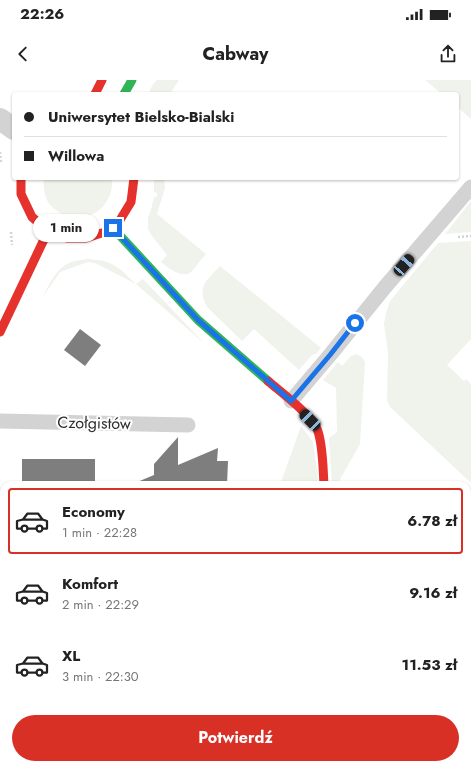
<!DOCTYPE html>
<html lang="pl">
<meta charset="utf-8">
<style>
body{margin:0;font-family:Jost,sans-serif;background:#f6f6f6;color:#222;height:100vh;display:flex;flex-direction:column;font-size:15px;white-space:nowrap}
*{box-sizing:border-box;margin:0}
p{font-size:13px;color:#767676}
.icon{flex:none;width:22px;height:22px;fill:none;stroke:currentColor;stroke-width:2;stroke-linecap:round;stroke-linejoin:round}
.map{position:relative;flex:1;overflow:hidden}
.details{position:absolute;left:0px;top:401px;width:471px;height:288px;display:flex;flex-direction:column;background:#fff;border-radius:12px 12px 0 0;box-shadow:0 1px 3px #0004}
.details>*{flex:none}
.top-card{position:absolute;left:12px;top:12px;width:447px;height:88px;border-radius:4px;box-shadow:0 1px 3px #0004;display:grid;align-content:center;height:88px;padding:0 12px;background:#fff}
.end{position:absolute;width:18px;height:18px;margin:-9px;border:5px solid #1a73e8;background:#fff;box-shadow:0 0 0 2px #fff}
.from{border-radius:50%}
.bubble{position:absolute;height:28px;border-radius:14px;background:#fff;box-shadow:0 1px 3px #0004;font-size:13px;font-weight:700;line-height:28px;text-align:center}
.car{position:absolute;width:12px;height:24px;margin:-12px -6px;border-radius:5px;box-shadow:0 0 3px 1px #0007;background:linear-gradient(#222 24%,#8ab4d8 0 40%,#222 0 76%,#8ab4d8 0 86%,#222 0)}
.top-card b{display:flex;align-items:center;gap:14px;height:38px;font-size:15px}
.top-card b+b{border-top:1px solid #e0e0e0}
.top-card i{width:10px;height:10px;background:#222}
ul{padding:7px 0 0;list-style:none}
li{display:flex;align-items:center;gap:12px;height:66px;margin:0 8px 6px;padding:0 4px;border:2px solid transparent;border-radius:4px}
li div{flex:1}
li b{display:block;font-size:15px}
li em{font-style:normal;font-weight:700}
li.active{border-color:#d93025}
li>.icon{width:36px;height:36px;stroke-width:1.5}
.primary-button{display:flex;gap:8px;margin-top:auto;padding:8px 12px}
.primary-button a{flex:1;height:46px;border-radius:24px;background:#d93025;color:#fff;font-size:16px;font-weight:700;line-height:46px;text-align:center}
.status{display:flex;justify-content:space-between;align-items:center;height:28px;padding:0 20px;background:#fff;direction:ltr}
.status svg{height:11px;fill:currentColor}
header{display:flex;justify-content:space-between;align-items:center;height:52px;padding:0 12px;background:#fff;font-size:18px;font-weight:700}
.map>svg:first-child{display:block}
</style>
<div class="status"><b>22:26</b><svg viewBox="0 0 49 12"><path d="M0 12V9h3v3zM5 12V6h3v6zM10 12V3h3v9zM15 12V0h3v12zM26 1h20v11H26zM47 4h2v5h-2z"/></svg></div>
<header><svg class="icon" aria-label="back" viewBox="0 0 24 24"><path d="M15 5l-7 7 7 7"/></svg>Cabway<svg class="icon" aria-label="share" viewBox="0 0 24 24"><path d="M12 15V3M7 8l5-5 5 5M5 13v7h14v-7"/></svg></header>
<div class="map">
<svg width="471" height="689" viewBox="0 0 471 689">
<rect width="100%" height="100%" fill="#fff"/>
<path fill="#eff3ec" d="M157,0H179L170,14H148L153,4Z
M425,0H471V39L457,27V14H442Z
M44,98H111C112,101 112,104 112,107C111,113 108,120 105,124C91,143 61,141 48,122C44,115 43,106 44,98Z
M154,98H164L165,108L157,134L206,174C201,179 196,187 191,192C182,199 168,188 161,182L167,175L152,156L148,149V138L151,130L154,117H157V113L154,112Z
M471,121V152L445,154Z
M471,161V259L447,285L464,301L466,299L471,304V403L390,327L387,320L388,273L384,244L386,233L390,221L438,163Z
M88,179C115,181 118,187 136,204L143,199L205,264L136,204L95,183L88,182L60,192L42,218C49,206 55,189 69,183C75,180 82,180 88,179Z
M220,186L321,268L316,274L312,275L299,290L254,249L242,261L207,227C196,206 207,200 220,186Z
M356,274L362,277L365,282L360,364L338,403V405H332L329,358L337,352L336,308L323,300L338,282L342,286L351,276Z
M301,346L313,362L319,405H280Z
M467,553L471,556V689H419L418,688L417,689H389L383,685H467Z
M182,685H364L369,689H180Z"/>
<path fill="#7e7e7e" d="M80,249L101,265L85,286L64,270Z
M178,357V385L218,368L217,381H228L227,405H130L154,395V384Z
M22,379H95V405H22Z"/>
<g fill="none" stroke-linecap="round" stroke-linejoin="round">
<path stroke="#d3d3d3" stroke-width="2.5" stroke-dasharray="2 2" stroke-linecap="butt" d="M0,72L1,82
M11,152L12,165
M458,157L471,156"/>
<path stroke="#d3d3d3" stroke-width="15" d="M291,321L330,275L385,207L471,107
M0,341L188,345
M0,491H4
M0,626H4"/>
<path stroke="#d3d3d3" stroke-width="22" d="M0,39L14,49
M373,685L377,689"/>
<path stroke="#30b455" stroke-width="9" d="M124,14L132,0
M113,148L198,240L268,301"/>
<path stroke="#e5322d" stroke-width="9" d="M95,14L102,0
M21,98V114L32,137L48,151L67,158H86L105,152L120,140L131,122L134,98
M0,252L48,151
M268,301C282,313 309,333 317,349C323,362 323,390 324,405"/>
</g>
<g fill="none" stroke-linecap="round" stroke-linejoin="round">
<path stroke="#1a73e8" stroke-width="5" d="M113,148L198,240L291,321L330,275L355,243"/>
</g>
<g text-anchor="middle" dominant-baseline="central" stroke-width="4" stroke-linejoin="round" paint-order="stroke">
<g font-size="16" fill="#2e2e2e" stroke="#fff">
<text transform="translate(94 343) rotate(1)">Czołgistów</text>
</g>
</g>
</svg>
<i class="end from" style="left:355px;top:243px"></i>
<i class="end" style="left:113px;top:148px"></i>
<div class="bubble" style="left:33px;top:134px;width:66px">1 min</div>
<i class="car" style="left:404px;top:185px;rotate:41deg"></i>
<i class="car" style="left:310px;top:340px;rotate:315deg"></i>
<div class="top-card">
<b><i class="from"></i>Uniwersytet Bielsko-Bialski</b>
<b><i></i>Willowa</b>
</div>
<section class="details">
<ul>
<li class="active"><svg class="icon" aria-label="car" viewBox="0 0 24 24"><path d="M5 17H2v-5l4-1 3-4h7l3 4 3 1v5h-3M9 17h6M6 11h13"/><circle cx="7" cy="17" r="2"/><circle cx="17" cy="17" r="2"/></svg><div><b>Economy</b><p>1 min · 22:28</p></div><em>6.78 zł</em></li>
<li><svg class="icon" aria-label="car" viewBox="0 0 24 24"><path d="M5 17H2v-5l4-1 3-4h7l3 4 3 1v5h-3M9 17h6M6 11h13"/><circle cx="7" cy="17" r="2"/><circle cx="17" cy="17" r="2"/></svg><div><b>Komfort</b><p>2 min · 22:29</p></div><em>9.16 zł</em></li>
<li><svg class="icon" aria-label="car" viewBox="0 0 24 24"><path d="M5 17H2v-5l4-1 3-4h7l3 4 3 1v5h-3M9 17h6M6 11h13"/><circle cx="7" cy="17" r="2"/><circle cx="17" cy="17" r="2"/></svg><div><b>XL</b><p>3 min · 22:30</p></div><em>11.53 zł</em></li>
</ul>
<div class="primary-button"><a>Potwierdź</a></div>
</section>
</div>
